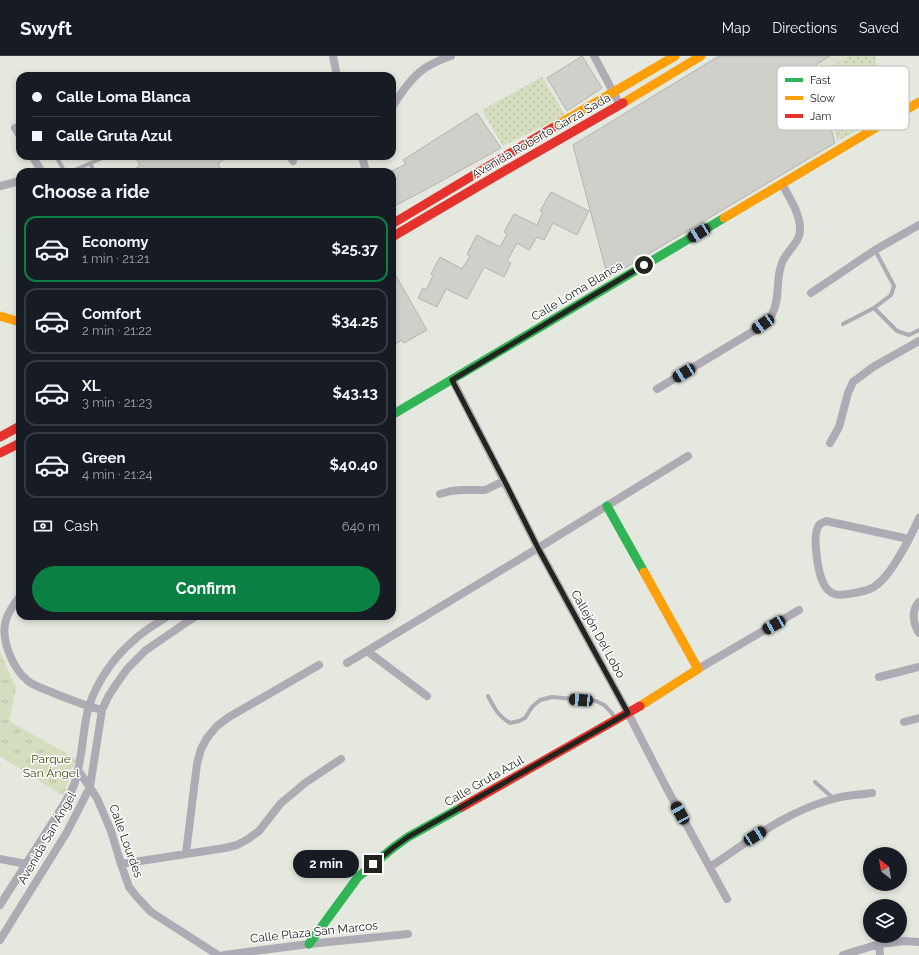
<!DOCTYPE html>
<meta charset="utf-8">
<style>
body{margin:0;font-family:Raleway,sans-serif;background:#20242c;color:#f1f3f6;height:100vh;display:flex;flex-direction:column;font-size:15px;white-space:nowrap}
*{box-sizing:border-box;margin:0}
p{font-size:13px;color:#9ea1a6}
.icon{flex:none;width:22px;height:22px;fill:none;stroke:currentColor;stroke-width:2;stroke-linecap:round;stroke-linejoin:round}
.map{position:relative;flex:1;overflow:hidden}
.details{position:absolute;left:16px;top:112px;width:380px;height:452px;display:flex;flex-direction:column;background:#171b24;border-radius:12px;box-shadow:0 2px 6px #0003}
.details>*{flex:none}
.top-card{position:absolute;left:16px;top:16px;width:380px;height:88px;border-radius:12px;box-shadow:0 2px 6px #0003;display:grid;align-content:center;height:88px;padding:0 16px;background:#171b24}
.needle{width:26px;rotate:329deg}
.fabs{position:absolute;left:863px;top:791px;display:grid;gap:8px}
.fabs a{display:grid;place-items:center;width:44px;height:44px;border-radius:50%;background:#171b24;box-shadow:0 2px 6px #0003;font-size:20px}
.end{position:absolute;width:18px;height:18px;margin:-9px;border:5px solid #22241e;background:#fff;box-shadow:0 0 0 2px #fff}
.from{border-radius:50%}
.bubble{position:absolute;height:28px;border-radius:14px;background:#171b24;box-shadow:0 2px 6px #0003;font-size:13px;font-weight:700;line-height:28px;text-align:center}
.car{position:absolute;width:12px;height:24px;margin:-12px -6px;border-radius:5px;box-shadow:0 0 3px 1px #0007;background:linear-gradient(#222 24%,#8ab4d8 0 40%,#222 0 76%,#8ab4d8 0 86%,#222 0)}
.top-card b{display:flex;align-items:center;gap:14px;height:38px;font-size:15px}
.top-card b+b{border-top:1px solid #363941}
.top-card i{width:10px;height:10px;background:#f1f3f6}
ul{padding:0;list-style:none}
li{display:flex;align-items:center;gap:12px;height:66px;margin:0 8px 6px;padding:0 8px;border:2px solid #363941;border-radius:12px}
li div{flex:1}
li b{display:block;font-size:15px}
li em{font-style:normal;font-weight:700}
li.active{border-color:#0b8043}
li>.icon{width:36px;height:36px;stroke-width:1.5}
h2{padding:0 16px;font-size:18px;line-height:48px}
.pay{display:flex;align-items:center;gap:10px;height:44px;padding:0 16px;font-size:15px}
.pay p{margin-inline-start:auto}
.action{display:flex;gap:8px;margin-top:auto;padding:8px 16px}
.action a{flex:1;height:46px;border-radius:24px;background:#0b8043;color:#fff;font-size:16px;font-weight:700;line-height:46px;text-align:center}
header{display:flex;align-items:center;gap:24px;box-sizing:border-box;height:56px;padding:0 20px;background:#171b24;border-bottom:1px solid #363941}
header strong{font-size:19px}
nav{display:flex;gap:22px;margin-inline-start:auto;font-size:14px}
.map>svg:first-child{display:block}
</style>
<header>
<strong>Swyft</strong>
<nav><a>Map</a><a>Directions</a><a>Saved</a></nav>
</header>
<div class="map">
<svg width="919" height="899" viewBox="0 0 919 899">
<defs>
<pattern id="grass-dots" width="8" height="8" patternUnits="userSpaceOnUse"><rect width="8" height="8" fill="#d4ddbe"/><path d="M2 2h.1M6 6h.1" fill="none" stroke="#b6bea3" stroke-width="1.8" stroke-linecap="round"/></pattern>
<pattern id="park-tufts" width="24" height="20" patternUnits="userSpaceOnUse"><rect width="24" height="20" fill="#d4ddbe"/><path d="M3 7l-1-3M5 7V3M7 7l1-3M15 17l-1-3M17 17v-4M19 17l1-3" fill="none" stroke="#b6bea3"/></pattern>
</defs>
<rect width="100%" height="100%" fill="#e5e8de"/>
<path fill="#dce1cf" d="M816,0H849L822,15Z"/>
<path fill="url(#grass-dots)" d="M849,0H875L888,60L837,85L822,15Z
M542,21L565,59L503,90L482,54Z"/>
<path fill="url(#park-tufts)" d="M0,596L16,632L9,665L76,703L63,740L0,700Z"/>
<path fill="#ced0c9" stroke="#b2b5ad" d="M582,0L602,32L567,55L547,22Z
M719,0H830L814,10L835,87L608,222L573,89Z
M477,57L501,92L425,134L396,149L392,142V115L406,108L403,104Z
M135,100H231L218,107L222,116H129L140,110Z
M551,136L589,155L577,179L553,167L544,184L537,181L529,194L517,187L507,205L511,207L504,221L484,211L467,243L446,233L437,251L418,242L423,232L426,234L433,220L431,218L440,201L462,213L470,200L467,198L477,179L500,191L507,178L504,176L514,158L537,169L543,156L540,155Z
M392,213L427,274L404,287L402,284L392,290Z"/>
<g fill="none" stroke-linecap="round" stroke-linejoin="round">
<path stroke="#afabb4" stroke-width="4" d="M58,100V104L65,116
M90,107L94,116
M70,116L107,100
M874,252L897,275L909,279L919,274
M843,268L874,252L891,239L894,230L875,194
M488,640C495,653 497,659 510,667L519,665L525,662L532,651L540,644L552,641L596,645L604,649L611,656L615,662
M815,726L833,742"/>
<path stroke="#afabb4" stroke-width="8" d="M333,0L337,20
M594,0L620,49
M392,51C401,37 411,22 425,12C433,7 442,3 451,0
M15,72L20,80
M32,100L42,116
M290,100L293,105
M362,100L366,116
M0,130L20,125
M811,237L875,194L919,169
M452,323L504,425L538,492L628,657L666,731L727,843
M657,333L752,276C759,271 768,266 772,258C781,242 775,223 782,207C786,195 801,186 800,173C800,157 789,141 782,128
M830,387L839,371L848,337L853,326L873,311L919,285
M440,438L451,435L461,434H485L504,425
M909,483L826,465C824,466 822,467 820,468C811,476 818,514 822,524C823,527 826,532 828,534C834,540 841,539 848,538C855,537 867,535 872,532C890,523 911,480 919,462
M20,540C14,548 9,554 6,564C0,583 13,613 28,625C36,631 47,634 56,638C71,644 86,650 102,654
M919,546C911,555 913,567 919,577
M367,595L427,640
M347,607L538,492L688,400
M698,613L799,554
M879,621L919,611
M904,666L919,662
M78,714L97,742L111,775L121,808L129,831L137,841L151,856L218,899
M186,797L197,708L201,693L207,682L217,670L229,661L319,609
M0,803L26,808
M121,808L225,792L237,789L248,783L259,775L281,747L292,738L305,727L341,703
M710,811C749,785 787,755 833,743C845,739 859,739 872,737
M0,849L61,753C66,744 72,736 75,726C81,707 82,687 85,669C86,663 87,656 89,650C97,626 113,602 133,585C143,575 156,568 168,560
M0,884L67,776L90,731L102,654L108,641L117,627L127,613L146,594L196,560
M879,888L880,899
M224,899L309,888L408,878
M843,899L879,888L905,885L919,886"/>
<path stroke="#30b455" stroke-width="9" d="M392,359L724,162
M607,450L644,516
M309,888L358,821L394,791L408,781L462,751"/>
<path stroke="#ff9f0a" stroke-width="9" d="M623,47L701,0
M552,72L675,0
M724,162L919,46
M0,260L20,266
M640,650L698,613L644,516"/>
<path stroke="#e5322d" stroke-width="9" d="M392,168L552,72
M392,181L506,114L623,47
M0,381L20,370
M0,397L20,387
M462,751L640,650"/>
</g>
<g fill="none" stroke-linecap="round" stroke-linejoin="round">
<path stroke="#22241e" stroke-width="5" d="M373,808L394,791L408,781L628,657L538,492L504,424L452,324L644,209"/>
</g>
<g text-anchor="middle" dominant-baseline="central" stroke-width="3" stroke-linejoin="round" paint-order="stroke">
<g font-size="12" fill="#22241e" stroke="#fff">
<text transform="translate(541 80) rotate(-30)">Avenida Roberto Garza Sada</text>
<text transform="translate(577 235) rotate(-31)">Calle Loma Blanca</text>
<text transform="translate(598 578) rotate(61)">Callejón Del Lobo</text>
<text transform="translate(484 725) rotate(-30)">Calle Gruta Azul</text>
<text transform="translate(47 782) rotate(-60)">Avenida San Ángel</text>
<text transform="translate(126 785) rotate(70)">Calle Lourdes</text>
<text transform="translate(314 876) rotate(-6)">Calle Plaza San Marcos</text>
</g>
<g font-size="12" fill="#3f4b0f" stroke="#fff">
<text x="51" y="703">Parque<tspan x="51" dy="14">San Ángel</tspan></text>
</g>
</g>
<rect x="777" y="10" width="132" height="64" rx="6" fill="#fff" stroke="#bdbdbc" stroke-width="1"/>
<rect x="785" y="22" width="18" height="4" fill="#30b455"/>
<rect x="785" y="40" width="18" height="4" fill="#ff9f0a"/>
<rect x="785" y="58" width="18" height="4" fill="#e5322d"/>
<g font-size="11" fill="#22241e">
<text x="810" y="28">Fast</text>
<text x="810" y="46">Slow</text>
<text x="810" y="64">Jam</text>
</g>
</svg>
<div class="fabs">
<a><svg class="needle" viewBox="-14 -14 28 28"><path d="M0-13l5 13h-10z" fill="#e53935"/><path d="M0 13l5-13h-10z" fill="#9ea1a6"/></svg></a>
<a><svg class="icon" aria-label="layers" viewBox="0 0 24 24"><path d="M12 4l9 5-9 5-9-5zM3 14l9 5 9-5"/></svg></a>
</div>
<i class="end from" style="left:644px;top:209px"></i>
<i class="end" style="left:373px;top:808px"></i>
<div class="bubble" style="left:293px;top:794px;width:66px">2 min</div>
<i class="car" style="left:699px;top:177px;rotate:239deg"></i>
<i class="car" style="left:763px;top:268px;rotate:235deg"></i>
<i class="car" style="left:684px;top:317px;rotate:239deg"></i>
<i class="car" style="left:774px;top:569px;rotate:240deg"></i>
<i class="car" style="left:581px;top:644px;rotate:274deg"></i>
<i class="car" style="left:680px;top:757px;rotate:331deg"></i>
<i class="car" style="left:755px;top:780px;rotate:57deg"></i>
<div class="top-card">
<b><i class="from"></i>Calle Loma Blanca</b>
<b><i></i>Calle Gruta Azul</b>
</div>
<section class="details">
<h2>Choose a ride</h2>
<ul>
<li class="active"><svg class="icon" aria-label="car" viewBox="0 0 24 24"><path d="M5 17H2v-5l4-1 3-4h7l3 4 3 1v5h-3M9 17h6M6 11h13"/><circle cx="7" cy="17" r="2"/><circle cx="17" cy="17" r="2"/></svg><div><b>Economy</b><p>1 min · 21:21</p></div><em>$25.37</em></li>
<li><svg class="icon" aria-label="car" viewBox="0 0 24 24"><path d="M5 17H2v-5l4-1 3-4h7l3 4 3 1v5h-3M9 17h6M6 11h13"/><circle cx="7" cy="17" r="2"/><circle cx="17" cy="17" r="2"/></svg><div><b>Comfort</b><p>2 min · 21:22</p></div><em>$34.25</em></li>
<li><svg class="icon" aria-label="car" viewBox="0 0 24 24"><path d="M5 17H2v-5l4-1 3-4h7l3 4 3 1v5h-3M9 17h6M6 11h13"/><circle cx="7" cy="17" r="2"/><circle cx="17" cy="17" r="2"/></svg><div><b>XL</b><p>3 min · 21:23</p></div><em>$43.13</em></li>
<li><svg class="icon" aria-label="car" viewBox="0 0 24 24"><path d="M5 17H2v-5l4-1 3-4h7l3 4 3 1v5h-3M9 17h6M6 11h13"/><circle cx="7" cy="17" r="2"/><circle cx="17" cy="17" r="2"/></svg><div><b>Green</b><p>4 min · 21:24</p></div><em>$40.40</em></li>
</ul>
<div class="pay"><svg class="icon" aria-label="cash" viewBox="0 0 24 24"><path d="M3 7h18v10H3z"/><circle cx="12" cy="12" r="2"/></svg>Cash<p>640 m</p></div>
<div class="action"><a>Confirm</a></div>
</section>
</div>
